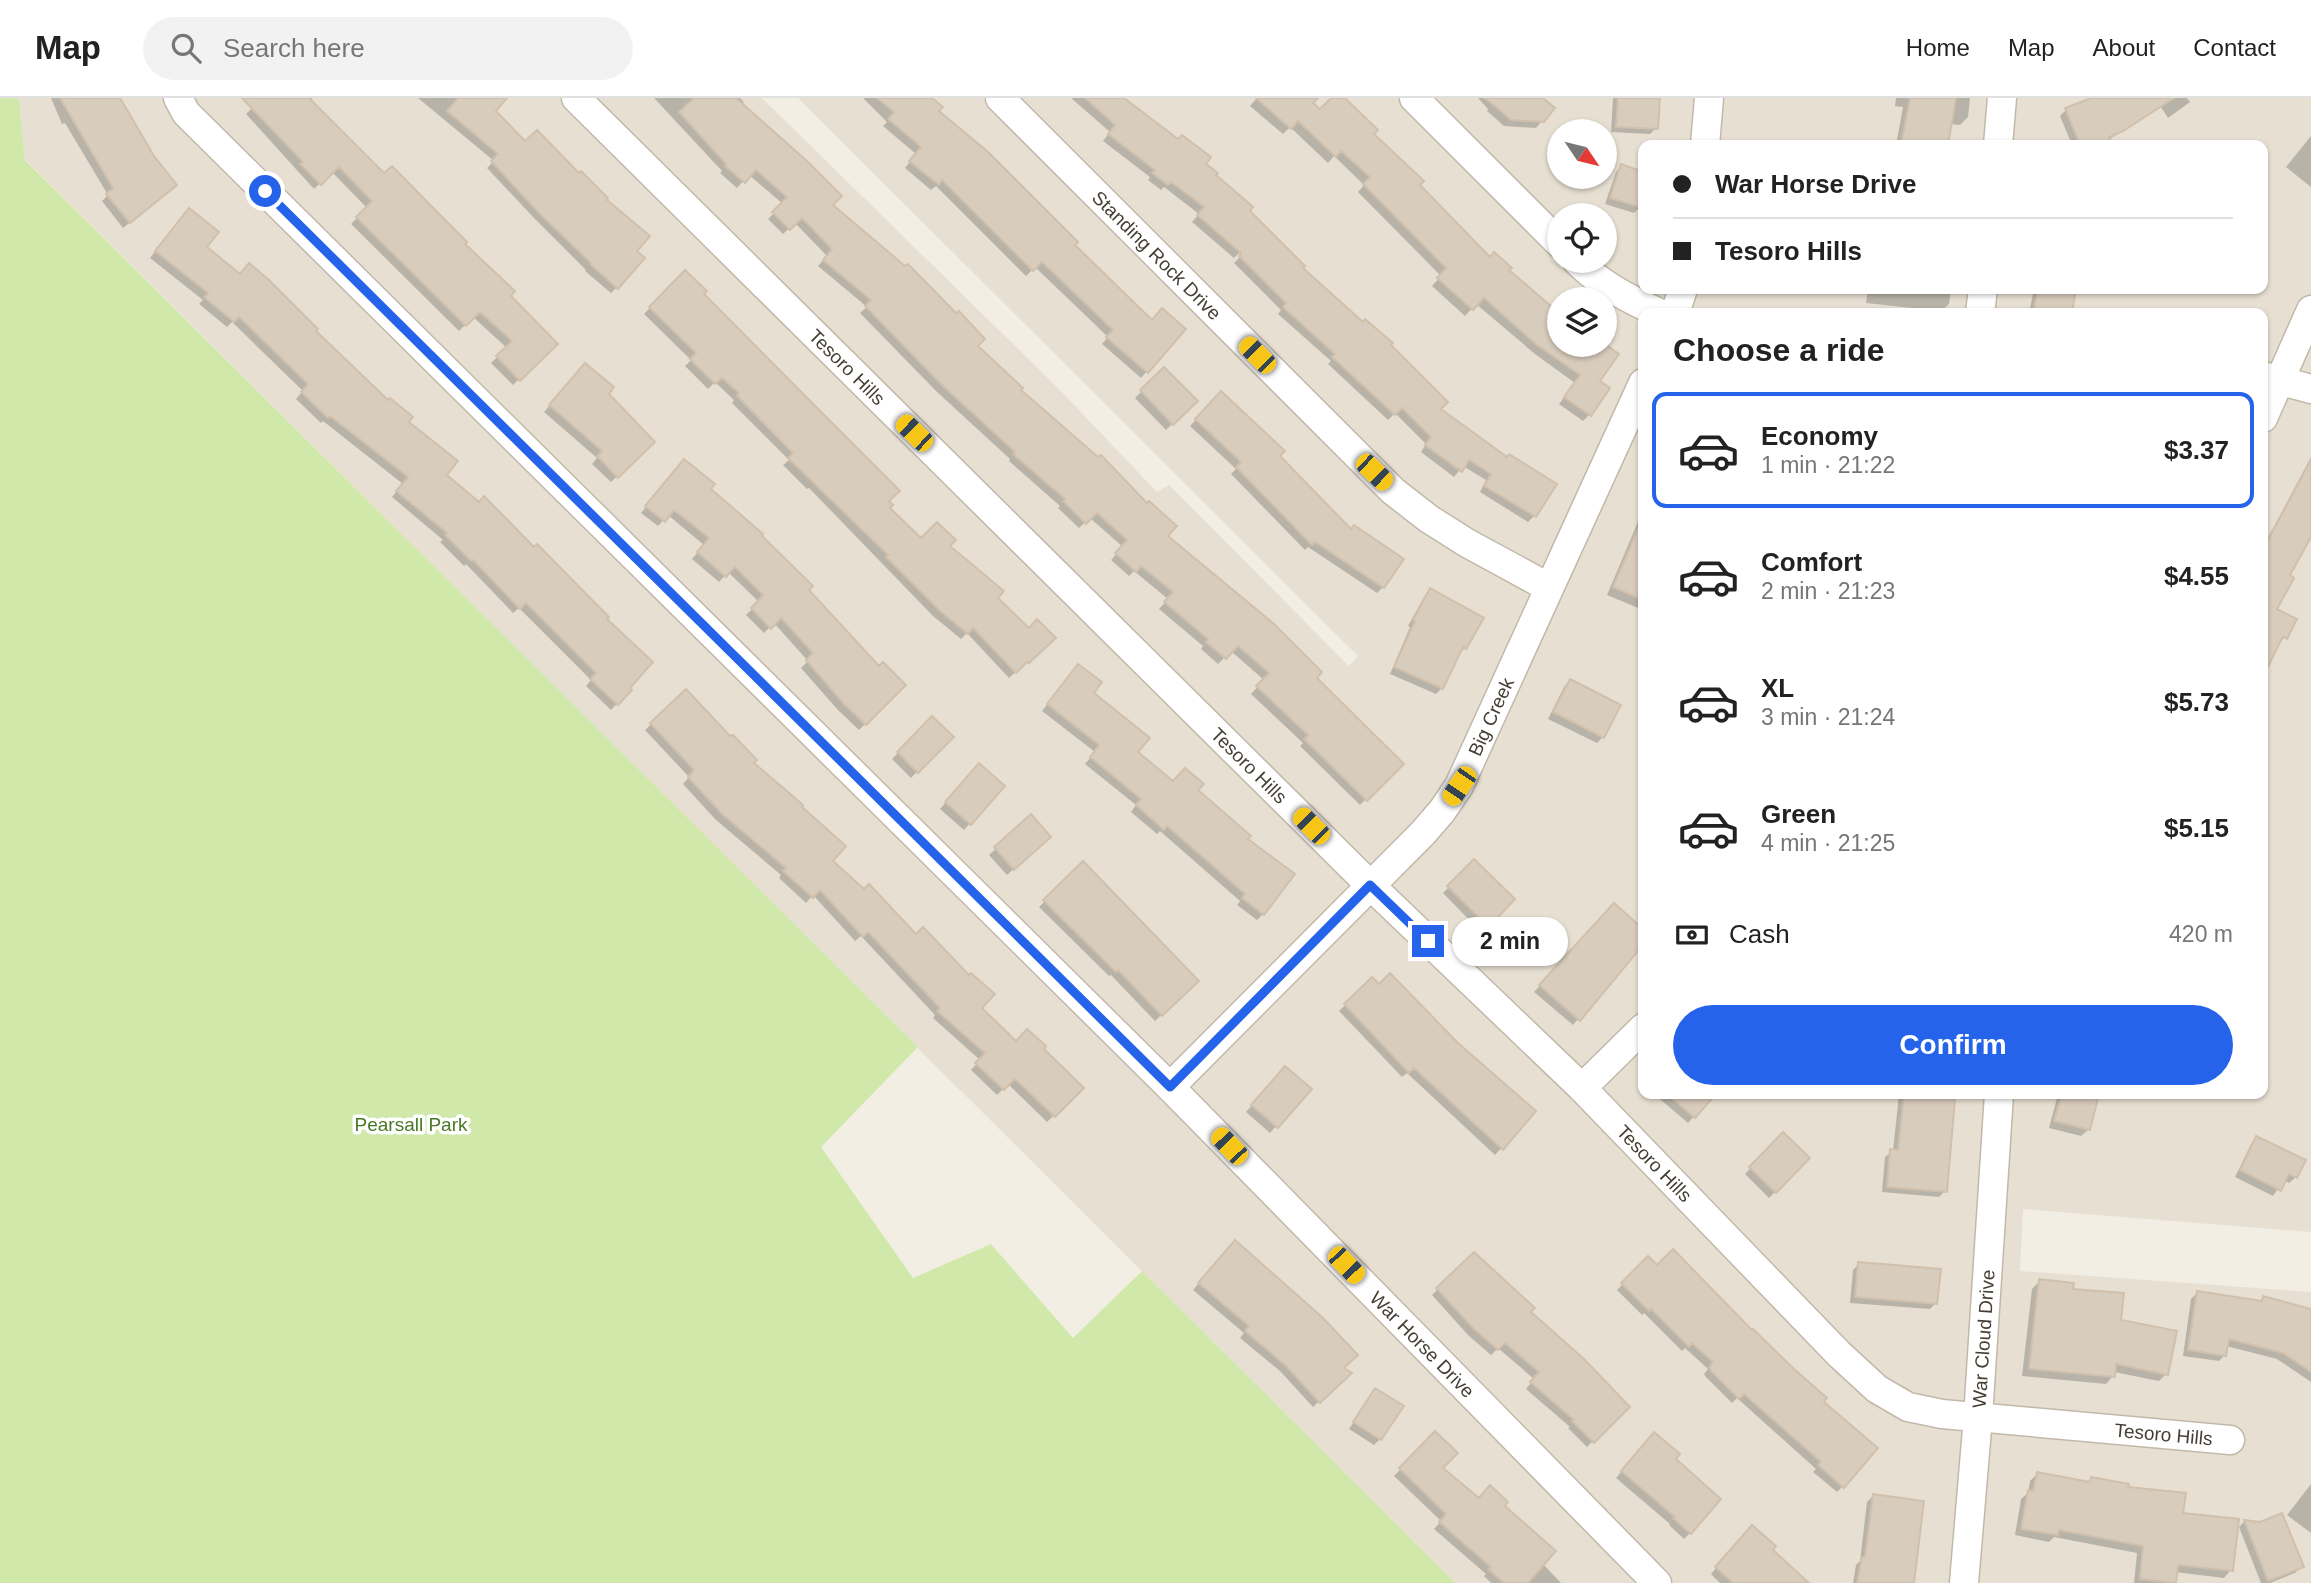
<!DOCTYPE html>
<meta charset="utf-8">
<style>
body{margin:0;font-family:Helvetica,sans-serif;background:#f2f2f2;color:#222;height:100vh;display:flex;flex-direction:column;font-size:26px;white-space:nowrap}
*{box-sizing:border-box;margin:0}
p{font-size:23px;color:#767676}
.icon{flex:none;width:38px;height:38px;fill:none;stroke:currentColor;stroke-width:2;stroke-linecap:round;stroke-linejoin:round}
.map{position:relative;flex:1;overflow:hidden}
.side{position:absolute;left:1638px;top:210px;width:630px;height:791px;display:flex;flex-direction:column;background:#fff;border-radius:14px;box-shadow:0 2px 5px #0004}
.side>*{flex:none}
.guide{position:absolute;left:1638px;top:42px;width:630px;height:154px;border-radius:14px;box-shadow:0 2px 5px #0004;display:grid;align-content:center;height:154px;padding:0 35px;background:#fff}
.needle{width:46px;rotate:125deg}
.controls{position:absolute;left:1547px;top:21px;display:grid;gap:14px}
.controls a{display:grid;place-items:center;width:70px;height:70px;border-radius:50%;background:#fff;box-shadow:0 2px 5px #0004;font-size:35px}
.end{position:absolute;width:32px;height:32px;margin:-16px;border:9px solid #2563eb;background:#fff;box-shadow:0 0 0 4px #fff}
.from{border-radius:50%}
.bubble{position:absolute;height:49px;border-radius:24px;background:#fff;box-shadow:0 2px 5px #0004;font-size:23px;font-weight:800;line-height:49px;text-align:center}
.car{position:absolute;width:21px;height:42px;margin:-21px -10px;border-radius:9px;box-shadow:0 0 5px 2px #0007;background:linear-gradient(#f5c518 24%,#345 0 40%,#f5c518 0 76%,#345 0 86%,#f5c518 0)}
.guide b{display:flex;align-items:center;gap:24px;height:66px;font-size:26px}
.guide b+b{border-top:2px solid #e0e0e0}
.guide i{width:18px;height:18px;background:#222}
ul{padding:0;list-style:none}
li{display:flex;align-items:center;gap:21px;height:116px;margin:0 14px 10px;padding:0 21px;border:4px solid transparent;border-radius:14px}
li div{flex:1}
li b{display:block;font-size:26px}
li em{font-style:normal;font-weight:800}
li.current{border-color:#2563eb}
li>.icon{width:63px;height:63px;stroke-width:1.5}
h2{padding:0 35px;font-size:32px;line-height:84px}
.pay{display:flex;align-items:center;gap:18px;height:77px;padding:0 35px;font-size:26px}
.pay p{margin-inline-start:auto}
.button{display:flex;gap:14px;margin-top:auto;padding:14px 35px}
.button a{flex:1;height:80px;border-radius:42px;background:#2563eb;color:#fff;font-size:28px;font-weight:800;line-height:80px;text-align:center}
header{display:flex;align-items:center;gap:42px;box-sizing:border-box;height:98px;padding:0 35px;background:#fff;border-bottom:2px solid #e0e0e0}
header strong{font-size:33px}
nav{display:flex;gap:38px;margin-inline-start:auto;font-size:24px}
.search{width:490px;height:63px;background:#f2f2f2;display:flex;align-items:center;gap:18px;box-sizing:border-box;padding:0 24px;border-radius:38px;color:#767676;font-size:26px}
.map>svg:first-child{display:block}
</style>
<header>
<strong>Map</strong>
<div class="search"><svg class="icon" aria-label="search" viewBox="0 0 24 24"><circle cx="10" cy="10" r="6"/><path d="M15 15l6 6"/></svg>Search here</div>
<nav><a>Home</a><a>Map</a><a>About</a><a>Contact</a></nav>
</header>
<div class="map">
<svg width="2311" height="1485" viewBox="0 0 2311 1485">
<rect width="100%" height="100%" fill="#f3eee4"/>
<path fill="#e7e0d2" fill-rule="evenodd" d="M19,0H762L1058,290L1157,394L1169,387L1349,568L1358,558L798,0H2311V1134L2023,1111L2020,1173L2311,1194V1485H1455L25,61ZM1559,33H1605V79H1559ZM1643,47H2263V191H1643ZM1559,117H1605V163H1559ZM1559,201H1605V247H1559ZM1643,215H2263V996H1643Z"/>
<path fill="#d0e9ab" d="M0,0H19L25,62L918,949L821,1049L913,1180L991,1146L1073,1240L1142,1173L1455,1485H0Z"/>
<path fill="#0003" d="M51,0H118L169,93L123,130L102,103L108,97L65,25L62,26Z
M262,0H313L310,3L384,77L462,146L555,246L513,287L491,265L507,250L473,219L459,233L351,126L367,110L332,74L314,91L246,16Z
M418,0H493L494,13L525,46L604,102L635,153L617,189L611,195L585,173L586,172L534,120L487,70L494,63Z
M654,0H740L744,4L741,7L830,107L975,248L1165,439L1314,580L1401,666L1360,707L1300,648L1303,645L1251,596L1264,582L1231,553L1218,566L1201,551L1203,548L1159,511L1168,501L1134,473L1129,478L1111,462L1123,449L1090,420L1079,430L1058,410L1060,408L1009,363L1010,361L936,293L860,215L867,209L818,168L827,158L795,125L783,136L768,121L783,106L749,77L737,90L720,75L722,73Z
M863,0H930L936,13L1152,224L1184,231L1141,280L1102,246L1108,239L1035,169L1026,178L936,88L931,92L905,70L916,56L883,28L887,24Z
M1071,0H1121L1204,66L1300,170L1389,247L1439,311L1507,361L1554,386L1534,418L1528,424L1480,394L1486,382L1463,368L1454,379L1421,354L1426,346L1395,315L1388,322L1328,266L1331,263L1278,216L1281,212L1234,165L1246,153L1244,150L1234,160L1192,124L1199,116L1164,89L1161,92L1148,82L1150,79L1103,43L1110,34Z
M1257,0H1305L1320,14L1333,0H1343L1417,87L1490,161L1507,173L1559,217V247H1603L1616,256L1598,283L1589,317L1583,323L1559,306L1575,285L1535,256L1476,206L1465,218L1432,188L1441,178L1358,94L1364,87L1334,58L1328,65L1290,29L1283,36L1250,8Z
M1478,0H1540L1542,23L1536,30L1504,28L1487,13L1488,11Z
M1613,0H1658L1656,30L1650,36L1611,34Z
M1896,0H1970L1968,19L1960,27L1950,26L1947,47H1896L1903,9L1895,8Z
M2096,0H2187L2190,4L2168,20L2161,9L2108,42L2110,47H2072L2060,18L2066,12Z
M2311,38V89L2286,69Z
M1622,68L1643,75V100L1640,109L1634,115L1605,106L1616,74Z
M183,118L205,149L314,233L407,324L444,377L630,592L611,612L586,588L591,582L519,510L513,515L466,466L464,468L440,444L443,442L392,399L403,386L323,323L321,325L296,301L303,293L232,224L227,229L199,206L203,202L150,160Z
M685,174L701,196L886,403L888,410L921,442L947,448L1029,532L1047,546L1009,580L967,535L961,541L933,518L809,390L807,391L783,367L789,362L732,305L734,302L715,284L708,291L685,268L691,262L644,216Z
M1771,191H1799L1795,195Z
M1868,191H1951L1949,206L1941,213L1866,205Z
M2034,191H2075L2070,215H2029Z
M1164,271L1195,303L1166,332L1135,300Z
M580,273L606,296L653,344L611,384L592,366L597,360L544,314Z
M1221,295L1277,358L1351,433L1383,489L1377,495L1308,449L1305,452L1231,376L1236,371L1190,328Z
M2311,359V437L2288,478L2275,511L2285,539L2279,545H2278L2263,575V449Z
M678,369L709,391L760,438L879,571L903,587L859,632L837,611L801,570L808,563L774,525L764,535L746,517L759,504L728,474L719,484L692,461L704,447L668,417L658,428L641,415Z
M1643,412V512L1607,497Z
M1430,493L1465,550L1459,556L1442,590L1436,596L1390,576L1410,529L1408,528L1424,499Z
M1072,574L1091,595L1136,655L1172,685L1196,693L1246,741L1263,816L1257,822L1237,807L1240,803L1160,733L1157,736L1131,714L1136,707L1085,666L1095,654L1042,613Z
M1570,583L1603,639L1597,645L1548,621L1564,589Z
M685,593L751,665L830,763L1016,945L1042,951L1082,990L1047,1024L1008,986L997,997L971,972L980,962L933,920L935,917L861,838L855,843L813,797L806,805L779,780L781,777L716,722L683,686L689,679L645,632Z
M932,621L951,639L911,680L892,661Z
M973,673L1003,688L964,732L940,711Z
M1031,718L1043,744L1007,777L989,757Z
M1474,764L1513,801L1481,834L1443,795Z
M1083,766L1196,883L1155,923L1111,877L1109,878L1039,809Z
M1614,807L1643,833V845L1573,927L1534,894Z
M1372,881L1456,946L1534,1014L1495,1057L1407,975L1402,979L1339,913Z
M1279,976L1309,991L1270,1035L1246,1014Z
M1654,996H1714L1688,1025Z
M1899,996H1944L1945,1093L1939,1099L1882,1094L1885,1059L1893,1053Z
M2058,996H2098L2088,1032L2081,1038L2049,1030Z
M1783,1037L1808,1060L1769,1100L1745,1076Z
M2257,1040L2296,1079L2289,1085L2284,1082L2273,1098L2235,1079L2251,1046Z
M1229,1151L1341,1270L1349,1276L1313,1309L1280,1273L1240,1240L1244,1235L1193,1192Z
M1474,1156L1529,1215L1627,1309L1587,1349L1568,1330L1570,1329L1526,1291L1534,1281L1498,1250L1491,1257L1468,1237L1432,1197Z
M1648,1160L1657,1169L1752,1235L1821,1304L1843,1388L1837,1394L1813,1374L1816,1371L1737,1300L1732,1305L1706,1279L1704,1276L1708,1271L1685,1250L1682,1253L1644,1215L1642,1217L1617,1192Z
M1859,1166L1936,1205L1930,1211L1850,1205L1853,1172Z
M2040,1183L2071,1192L2119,1223L2166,1276L2159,1283L2114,1274L2113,1278L2106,1286L2022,1278L2032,1191Z
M2197,1195L2260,1204L2264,1200L2311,1213V1284L2277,1261L2226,1248L2225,1257L2219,1263L2183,1258L2191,1201Z
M1375,1292L1380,1341L1374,1347L1349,1331Z
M1435,1336L1441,1370L1478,1402L1502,1408L1543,1466L1561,1485H1491L1484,1478L1486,1476L1434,1431L1441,1423L1394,1378Z
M1648,1342L1674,1361L1690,1435L1684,1441L1669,1427L1670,1426L1616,1380Z
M2038,1375L2087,1385L2091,1380L2126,1390L2231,1472L2224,1480L2175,1474L2173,1485H2134L2137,1455L2054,1439L2049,1444L2015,1437L2021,1401L2028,1395L2030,1383Z
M2311,1386V1435L2287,1417Z
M1873,1398L1910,1485H1853L1856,1467L1860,1463L1867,1404Z
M2244,1424L2260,1425L2301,1469L2295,1475L2270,1485H2261L2239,1429Z
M1746,1435L1770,1452L1807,1485H1720L1711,1476Z"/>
<path fill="#d8ccbc" stroke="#d0c0ac" stroke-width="2" d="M60,0H120L154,58L177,87L130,125L106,96L113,90Z
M242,0H309L384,75L392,68L467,144L465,146L515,193L511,198L558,246L520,283L496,258L512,243L480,214L466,228L356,119L372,103L339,69L321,87L300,66L303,64Z
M458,0H507L496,13L525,43L537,32L579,75L581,73L608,100L607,102L650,138L637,153L645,160L618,191L590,166L591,165L539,115L491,63L498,56L447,13Z
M694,0H736L808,64L842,98L833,107L905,168L908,166L956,215L959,213L985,241L978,248L1023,290L1021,292L1098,359L1101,357L1147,405L1149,403L1177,428L1168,438L1274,526L1322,574L1317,580L1404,666L1367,703L1304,641L1308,637L1256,588L1269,575L1238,548L1226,561L1206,544L1208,541L1164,504L1173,494L1141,468L1136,474L1115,455L1127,442L1097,415L1086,426L1063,403L1065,401L1013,356L1015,354L942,287L865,208L871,202L823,162L832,151L802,120L790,132L772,114L787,99L756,72L745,85L725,68L726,66L679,14Z
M877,0H932L943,9L939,13L987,53L1078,144L1075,147L1152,222L1162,210L1186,231L1148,275L1106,239L1113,232L1042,164L1033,173L942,82L939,87L909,63L921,49L888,21L894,14Z
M1085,0H1124L1178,41L1182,37L1211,59L1206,66L1218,75L1216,77L1253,109L1250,113L1305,168L1303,170L1363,224L1365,221L1393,245L1391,247L1448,304L1441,311L1507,359L1509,356L1557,386L1536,419L1484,388L1491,376L1469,362L1462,374L1425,347L1431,339L1402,310L1395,317L1332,259L1335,256L1283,209L1286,205L1239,158L1241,155L1197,117L1204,109L1171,84L1168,87L1152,75L1155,72L1108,36L1115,27Z
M1256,0H1318L1313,5L1320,11L1331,0H1345L1378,32L1374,36L1424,83L1420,87L1490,159L1494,154L1512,170L1509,172L1559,215V247H1606L1619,256L1600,283L1610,290L1591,318L1564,299L1580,277L1537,247L1484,200L1473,212L1437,180L1446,170L1363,86L1370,79L1341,53L1336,59L1298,23L1291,31Z
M1485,0H1543L1555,10L1544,24L1511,22Z
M1618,0H1660L1658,31L1616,29Z
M1910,0H1956L1948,47H1901Z
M2091,0H2174L2123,33L2109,39L2112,47H2080L2065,10Z
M1621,66L1643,74V110L1610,100Z
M189,110L219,134L207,149L240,176L249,165L269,182L318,231L316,233L388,302L390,300L413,319L409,324L458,363L447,377L479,404L484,398L534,449L537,446L609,519L607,521L653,564L630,590L632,592L618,607L590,581L596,575L526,505L520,511L473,462L471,463L445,437L447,435L396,393L408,379L330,318L328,320L301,294L308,286L239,219L234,224L204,199L208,195L155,153Z
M685,172L707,193L704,196L900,393L889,403L893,407L890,410L921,440L937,424L956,442L950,448L1004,493L998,500L1029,530L1037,521L1056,540L1029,565L1027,564L1016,575L973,530L968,536L939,512L886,459L888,457L788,360L793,355L737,298L739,295L722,280L715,286L690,261L696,255L649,209Z
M2038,191H2076L2072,215H2056L2034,211Z
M585,265L614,289L609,296L655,344L618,380L597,358L602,353L549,307Z
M1164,269L1198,303L1173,327L1140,292Z
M1221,293L1285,353L1280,358L1351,431L1354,427L1404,461L1384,490L1315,444L1312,447L1236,369L1241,364L1195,321Z
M684,361L715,386L711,391L763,436L762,438L813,488L809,492L879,568L883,564L906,587L866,627L843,605L806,562L813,555L781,520L771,531L751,510L763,497L735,469L726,479L697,454L709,440L674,412L665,424L645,408Z
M2311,362V439L2290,477L2294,480L2277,511L2297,521L2287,541L2283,538L2263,579V451Z
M1643,419V502L1613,489Z
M1430,490L1484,520L1466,551L1463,549L1443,591L1394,569L1415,523L1413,522Z
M1078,566L1102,584L1094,595L1150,640L1138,654L1173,683L1185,670L1204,686L1198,692L1251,738L1248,741L1295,776L1264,817L1242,800L1245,796L1167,728L1164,732L1136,707L1141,701L1090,659L1099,647L1047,606Z
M1570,581L1621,607L1604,640L1553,614Z
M686,591L730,638L733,637L757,662L754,665L803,707L802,709L846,748L833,763L864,791L869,786L916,836L923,829L969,877L971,875L995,896L982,910L1016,943L1027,931L1046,948L1044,951L1084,990L1055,1019L1015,981L1004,992L975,965L985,955L937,913L940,910L868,834L863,839L820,792L813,800L783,773L786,770L722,716L688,679L694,672L650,625Z
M932,618L954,639L918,675L897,654Z
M979,665L1005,688L971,727L945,704Z
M1031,716L1051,739L1014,772L994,749Z
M1474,761L1515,801L1489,829L1447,788Z
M1083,763L1199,883L1162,918L1118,872L1116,874L1043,802Z
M1614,805L1643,831V847L1580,923L1539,887Z
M1390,875L1458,945L1536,1013L1503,1052L1414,970L1409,975L1344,906L1372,879L1379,886Z
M1285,968L1312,991L1278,1030L1251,1007Z
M1667,996H1716L1695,1020Z
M1904,996L1955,1001L1947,1094L1887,1089L1890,1051L1898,1052Z
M2062,996H2099L2090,1032L2054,1023Z
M1783,1034L1810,1060L1776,1095L1749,1069Z
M2256,1038L2306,1062L2297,1080L2289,1076L2281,1093L2240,1072Z
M1235,1142L1322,1219L1358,1257L1344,1270L1352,1275L1320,1305L1286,1268L1245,1233L1249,1228L1198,1185Z
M1673,1151L1752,1232L1753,1231L1794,1271L1827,1300L1824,1304L1878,1350L1844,1390L1818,1367L1821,1364L1744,1296L1739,1301L1711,1273L1709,1269L1713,1264L1692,1245L1689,1249L1651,1211L1649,1213L1621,1185L1648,1158L1657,1167Z
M1474,1154L1535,1210L1531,1214L1584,1261L1630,1309L1594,1345L1572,1323L1574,1322L1530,1284L1539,1274L1505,1245L1498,1252L1474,1231L1436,1190Z
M1858,1164L1941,1171L1937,1206L1855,1199Z
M2039,1181L2074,1185L2073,1191L2124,1195L2121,1222L2177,1233L2168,1277L2116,1266L2115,1279L2029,1271Z
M2197,1193L2262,1203L2263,1198L2311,1211V1274L2283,1255L2229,1241L2226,1258L2188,1252Z
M1375,1290L1404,1308L1381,1342L1353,1324Z
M1435,1333L1458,1355L1443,1370L1479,1400L1490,1387L1508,1404L1505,1408L1556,1453L1528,1485H1504L1488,1471L1491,1469L1439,1424L1446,1416L1399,1370Z
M1654,1334L1680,1356L1676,1361L1721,1401L1691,1436L1673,1420L1675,1419L1621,1373Z
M2037,1374L2090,1384L2091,1379L2129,1386L2128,1389L2186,1395L2183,1415L2239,1421L2233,1473L2178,1467L2176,1485L2140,1481L2143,1448L2059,1432L2058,1437L2021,1431L2028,1392L2033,1393Z
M1873,1396L1924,1403L1914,1485H1857L1862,1459H1865Z
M2282,1415L2304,1469L2268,1483L2244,1422L2260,1424Z
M1752,1427L1776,1448L1773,1452L1809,1485H1733L1715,1469Z"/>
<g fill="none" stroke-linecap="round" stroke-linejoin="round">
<defs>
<g id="minor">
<path id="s1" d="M178,0L186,15L1170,989L1657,1485"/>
<path id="s2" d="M576,0L1370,787L1582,990L1839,1256L1877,1291L1908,1309L1942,1316L2230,1342"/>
<path id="s3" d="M1000,0L1393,393L1429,421L1467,445L1548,489"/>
<path d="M1414,0L1559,145"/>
<path d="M1705,47L1709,0"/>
<path d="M1998,47L2002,0"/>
<path d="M1577,163C1601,187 1629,201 1659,215"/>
<path d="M1675,215L1683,191"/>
<path d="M1980,215L1983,191"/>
<path d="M2263,278L2311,291"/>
<path d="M2263,320L2311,212"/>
<path id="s4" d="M1170,989L1423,735L1442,713L1459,688L1643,285"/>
<path d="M1582,990L1643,930"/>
<path id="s5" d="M1964,1485L1978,1319L1999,996"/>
</g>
</defs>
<use href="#minor" stroke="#c2b8aa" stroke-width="31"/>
<use href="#minor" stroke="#fff" stroke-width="28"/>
</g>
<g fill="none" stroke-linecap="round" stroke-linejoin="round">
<path stroke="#2563eb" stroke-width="9" d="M265,93L1170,989L1370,787L1428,843"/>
</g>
<g text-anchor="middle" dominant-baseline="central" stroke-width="7" stroke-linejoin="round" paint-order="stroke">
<g font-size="19" fill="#453e34" stroke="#fff">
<text stroke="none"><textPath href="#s3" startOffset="222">Standing Rock Drive</textPath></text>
<text stroke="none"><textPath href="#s2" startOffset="382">Tesoro Hills</textPath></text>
<text stroke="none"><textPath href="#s4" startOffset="494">Big Creek</textPath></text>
<text stroke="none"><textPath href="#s2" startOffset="948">Tesoro Hills</textPath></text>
<text stroke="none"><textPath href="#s2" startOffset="1516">Tesoro Hills</textPath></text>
<text stroke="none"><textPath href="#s5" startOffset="245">War Cloud Drive</textPath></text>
<text stroke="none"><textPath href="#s1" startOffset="1762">War Horse Drive</textPath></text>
<text stroke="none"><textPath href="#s2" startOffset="2126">Tesoro Hills</textPath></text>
</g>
<g font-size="19" fill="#497925" stroke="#fff">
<text x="411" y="1026">Pearsall Park</text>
</g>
</g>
</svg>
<div class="controls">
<a><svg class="needle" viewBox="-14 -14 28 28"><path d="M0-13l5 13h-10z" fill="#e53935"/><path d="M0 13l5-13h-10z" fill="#767676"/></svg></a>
<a><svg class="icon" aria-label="locate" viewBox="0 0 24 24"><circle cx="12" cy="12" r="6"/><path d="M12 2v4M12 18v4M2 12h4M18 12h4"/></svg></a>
<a><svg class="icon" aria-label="layers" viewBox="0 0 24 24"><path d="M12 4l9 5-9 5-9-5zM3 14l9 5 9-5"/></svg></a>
</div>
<i class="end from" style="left:265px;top:93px"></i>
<i class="end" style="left:1428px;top:843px"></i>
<div class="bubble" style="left:1452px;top:819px;width:116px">2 min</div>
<i class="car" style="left:1257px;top:257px;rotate:315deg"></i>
<i class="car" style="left:914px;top:335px;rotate:314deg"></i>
<i class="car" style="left:1374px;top:374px;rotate:134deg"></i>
<i class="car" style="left:1459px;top:688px;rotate:214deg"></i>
<i class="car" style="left:1311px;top:728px;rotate:315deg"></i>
<i class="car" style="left:1229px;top:1048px;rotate:316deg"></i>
<i class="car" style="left:1346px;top:1167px;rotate:136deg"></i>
<div class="guide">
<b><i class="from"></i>War Horse Drive</b>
<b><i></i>Tesoro Hills</b>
</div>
<section class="side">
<h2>Choose a ride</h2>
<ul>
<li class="current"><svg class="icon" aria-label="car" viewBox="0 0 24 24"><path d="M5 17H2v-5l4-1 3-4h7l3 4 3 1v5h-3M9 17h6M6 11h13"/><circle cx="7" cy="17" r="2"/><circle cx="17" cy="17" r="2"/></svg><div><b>Economy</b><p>1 min · 21:22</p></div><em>$3.37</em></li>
<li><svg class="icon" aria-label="car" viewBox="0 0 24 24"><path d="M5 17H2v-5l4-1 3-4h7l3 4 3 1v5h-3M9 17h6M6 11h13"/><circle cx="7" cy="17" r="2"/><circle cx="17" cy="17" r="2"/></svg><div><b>Comfort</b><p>2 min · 21:23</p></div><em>$4.55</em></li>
<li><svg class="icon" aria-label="car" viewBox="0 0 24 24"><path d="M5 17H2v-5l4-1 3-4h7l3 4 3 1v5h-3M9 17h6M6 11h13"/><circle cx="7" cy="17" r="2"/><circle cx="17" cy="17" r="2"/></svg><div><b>XL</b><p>3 min · 21:24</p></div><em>$5.73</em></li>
<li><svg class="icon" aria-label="car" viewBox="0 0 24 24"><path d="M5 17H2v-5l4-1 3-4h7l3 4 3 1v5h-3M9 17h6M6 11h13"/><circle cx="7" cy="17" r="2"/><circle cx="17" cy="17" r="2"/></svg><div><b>Green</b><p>4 min · 21:25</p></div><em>$5.15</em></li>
</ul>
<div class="pay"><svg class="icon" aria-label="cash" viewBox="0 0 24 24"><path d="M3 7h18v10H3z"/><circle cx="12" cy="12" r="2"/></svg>Cash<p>420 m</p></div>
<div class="button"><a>Confirm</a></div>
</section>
</div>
